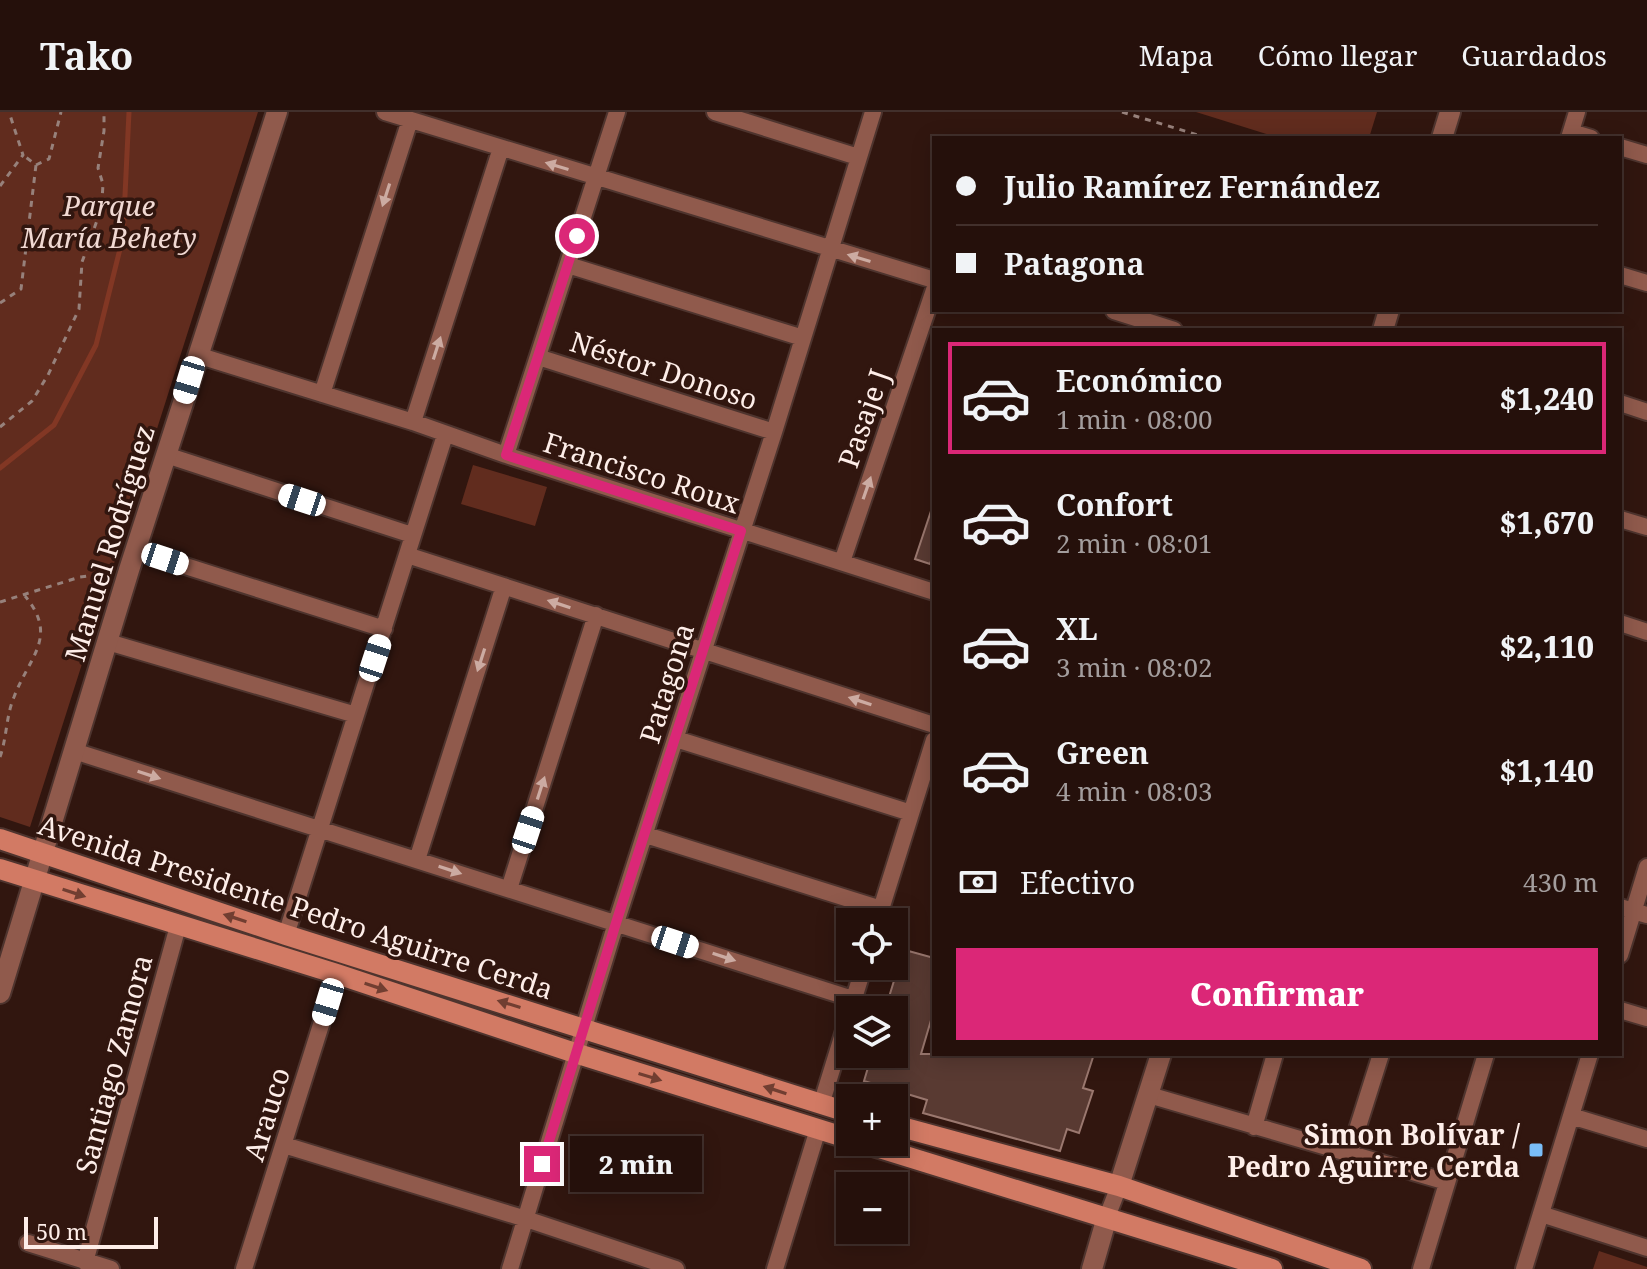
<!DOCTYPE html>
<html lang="es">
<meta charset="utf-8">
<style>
body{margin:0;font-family:"Noto Serif",serif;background:#311e19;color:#f1f3f6;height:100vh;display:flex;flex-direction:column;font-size:30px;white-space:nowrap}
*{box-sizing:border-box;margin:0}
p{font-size:26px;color:#a39d9d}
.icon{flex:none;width:44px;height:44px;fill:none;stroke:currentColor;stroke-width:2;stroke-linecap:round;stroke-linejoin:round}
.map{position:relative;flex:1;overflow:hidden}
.panel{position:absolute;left:932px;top:216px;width:690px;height:728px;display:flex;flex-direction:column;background:#25100b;border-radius:0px;box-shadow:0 4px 20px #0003,0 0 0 2px #42302c}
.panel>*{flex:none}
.top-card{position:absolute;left:932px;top:24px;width:690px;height:176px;border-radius:0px;box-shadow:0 4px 20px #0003,0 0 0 2px #42302c;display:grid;align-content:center;height:176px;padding:0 24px;background:#25100b}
.tools{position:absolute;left:836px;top:796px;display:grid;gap:16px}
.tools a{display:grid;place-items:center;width:72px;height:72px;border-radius:0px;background:#25100b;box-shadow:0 4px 20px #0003,0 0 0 2px #42302c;font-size:40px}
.scale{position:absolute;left:24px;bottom:20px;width:134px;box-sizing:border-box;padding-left:8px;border:4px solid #feeee9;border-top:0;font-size:22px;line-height:28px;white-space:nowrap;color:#feeee9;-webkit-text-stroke:6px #31160f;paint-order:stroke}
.end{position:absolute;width:36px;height:36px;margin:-18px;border:10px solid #db2777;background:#fff;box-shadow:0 0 0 4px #fff}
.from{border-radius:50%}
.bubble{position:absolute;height:56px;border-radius:0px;background:#25100b;box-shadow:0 4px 20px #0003,0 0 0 2px #42302c;font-size:26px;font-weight:800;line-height:56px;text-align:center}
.car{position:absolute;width:24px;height:48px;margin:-24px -12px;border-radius:10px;box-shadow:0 0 6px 2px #0007;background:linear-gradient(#fff 24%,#345 0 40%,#fff 0 76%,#345 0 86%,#fff 0)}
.top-card b{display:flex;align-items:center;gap:28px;height:76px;font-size:30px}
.top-card b+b{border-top:2px solid #42302c}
.top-card i{width:20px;height:20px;background:#f1f3f6}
ul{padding:14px 0 0;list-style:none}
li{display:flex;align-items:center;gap:24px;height:112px;margin:0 16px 12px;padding:0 8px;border:4px solid transparent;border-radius:0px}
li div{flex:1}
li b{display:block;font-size:30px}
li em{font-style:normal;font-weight:800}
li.current{border-color:#db2777}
li>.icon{width:72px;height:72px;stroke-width:1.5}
.pay{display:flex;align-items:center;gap:20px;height:88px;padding:0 24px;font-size:30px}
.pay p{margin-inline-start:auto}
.cta{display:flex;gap:16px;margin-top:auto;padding:16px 24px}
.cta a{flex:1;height:92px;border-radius:0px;background:#db2777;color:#fff;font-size:32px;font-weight:800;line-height:92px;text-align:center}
header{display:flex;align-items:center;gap:48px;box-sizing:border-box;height:112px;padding:0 40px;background:#25100b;border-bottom:2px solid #42302c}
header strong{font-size:38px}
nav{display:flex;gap:44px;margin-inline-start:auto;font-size:28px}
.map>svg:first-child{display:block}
</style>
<header>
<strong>Tako</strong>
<nav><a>Mapa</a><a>Cómo llegar</a><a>Guardados</a></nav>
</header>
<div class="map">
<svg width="1647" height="1157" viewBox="0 0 1647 1157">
<rect width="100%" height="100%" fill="#31160f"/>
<path fill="#612c1e" d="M0,0H258L30,715L0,705Z
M1196,0H1377L1369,26H1279Z
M473,353L547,375L535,414L461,392Z
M1599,1139L1647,1155V1157H1593Z"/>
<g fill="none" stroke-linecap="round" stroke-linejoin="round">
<path stroke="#823724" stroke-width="5" d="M0,356L54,313L96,233L123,125L129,0"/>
</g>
<path fill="#593a32" stroke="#9b786f" stroke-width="2" d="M931,399H934V439L930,452L915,447Z
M894,835L934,846V898L921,942H1094L1083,976L1093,979L1079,1021L1067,1017L1060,1039L923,1001L927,988L864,969L872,942H894V898H885L897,859H894Z"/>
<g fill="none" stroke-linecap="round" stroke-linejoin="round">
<defs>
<path id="minor" d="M385,0L934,168
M715,0L858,45
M1571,20L1591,26
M1569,26L1577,0
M1620,35L1647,43
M568,153L803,226
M1620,163L1647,171
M1114,199L1174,218
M197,243L413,310L506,343L934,480
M538,245L774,320
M322,282L410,8
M1620,291L1647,300
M413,310L501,36
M166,343L412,423
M506,343L617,0
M1620,407L1647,415
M135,438L384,517
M407,443L934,613
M842,450L934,178
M1620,511L1647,520
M108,530L356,603
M676,627L911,701
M74,639L853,887
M646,723L881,797
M417,748L504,474
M509,777L596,503
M1620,795L1647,803
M877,810L934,628
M286,823L445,323
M1620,843L1647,755
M1620,898L1647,906
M1149,983L1447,1070
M821,993L864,854
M1571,1004L1647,1027
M1254,1015L1275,942
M284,1033L526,1107L676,1157
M1349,1043L1381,942
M1541,1102L1647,1136
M1107,1105L1119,1074
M28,1131L111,1157
M85,1150L178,814
M244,1157L337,862
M510,1157L616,811L774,320L873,0
M775,1157L818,1017
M1421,1157L1486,942
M1524,1157L1590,942"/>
<path id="tertiary" d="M1442,26L1450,0
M1383,218L1389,198
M0,881L129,458L277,0
M1119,1074L1161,942
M1092,1157L1107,1105"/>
<path id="secondary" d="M0,727L286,823L850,1001
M0,757L337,862L575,941L850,1027
M894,1013L1119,1074L1361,1157
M860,1030L1272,1157"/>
</defs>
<use href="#minor" stroke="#4e342e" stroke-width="20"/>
<use href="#tertiary" stroke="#4e342e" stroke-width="24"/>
<use href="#secondary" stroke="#4e342e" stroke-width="24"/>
<path stroke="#97817b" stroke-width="3" stroke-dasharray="6 6" stroke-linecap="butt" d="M1122,0L1208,26
M36,53L49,47L61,0
M0,74L23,43L9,0
M0,191L21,177L36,53L23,43
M0,315L32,289L48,263L79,197L82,150L99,103L102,88L103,72L98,56L104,19V0
M0,490L80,465L110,461
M0,645C7,625 6,604 14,585C29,545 59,525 25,484"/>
<use href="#minor" stroke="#905a4c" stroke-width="16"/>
<use href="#tertiary" stroke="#905a4c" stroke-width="20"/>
<use href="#secondary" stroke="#d27a64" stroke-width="20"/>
</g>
<defs><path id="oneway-solid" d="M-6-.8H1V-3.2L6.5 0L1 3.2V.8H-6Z" transform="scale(2)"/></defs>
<g fill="#ccaba2">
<use href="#oneway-solid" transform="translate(557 54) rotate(-163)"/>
<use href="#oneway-solid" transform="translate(386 83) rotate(108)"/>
<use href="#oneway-solid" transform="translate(859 146) rotate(-163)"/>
<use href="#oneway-solid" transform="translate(437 236) rotate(-72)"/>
<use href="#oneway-solid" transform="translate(867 376) rotate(-71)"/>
<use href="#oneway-solid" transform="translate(559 492) rotate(-162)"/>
<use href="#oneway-solid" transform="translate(481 548) rotate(108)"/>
<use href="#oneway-solid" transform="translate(860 589) rotate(-162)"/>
<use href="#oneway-solid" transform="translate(149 663) rotate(18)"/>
<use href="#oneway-solid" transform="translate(541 676) rotate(-72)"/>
<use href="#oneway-solid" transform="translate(450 758) rotate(18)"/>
<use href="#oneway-solid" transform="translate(724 845) rotate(18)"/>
</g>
<g fill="#713e31">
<use href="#oneway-solid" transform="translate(74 781) rotate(18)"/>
<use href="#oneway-solid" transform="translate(235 806) rotate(-162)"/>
<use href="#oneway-solid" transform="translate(376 875) rotate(18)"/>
<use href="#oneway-solid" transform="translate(509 892) rotate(-163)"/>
<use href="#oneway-solid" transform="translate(650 965) rotate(17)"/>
<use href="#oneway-solid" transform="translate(775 978) rotate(-162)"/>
</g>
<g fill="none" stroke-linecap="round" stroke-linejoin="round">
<path stroke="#db2777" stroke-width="10" d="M542,1052L616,811L741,419L506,343L577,124"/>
</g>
<rect fill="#7abef8" stroke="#31160f" stroke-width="3" x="1528" y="1030" width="16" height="16" rx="4"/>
<g text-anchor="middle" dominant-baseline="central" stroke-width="7" stroke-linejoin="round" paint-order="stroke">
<g font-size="28" font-style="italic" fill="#f1d9d3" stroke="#31160f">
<text x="109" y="93">Parque<tspan x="109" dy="32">María Behety</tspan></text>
</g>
<g font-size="28" fill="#feeee9" stroke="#31160f">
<text transform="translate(664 258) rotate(18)">Néstor Donoso</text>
<text transform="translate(863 306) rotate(-71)">Pasaje J</text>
<text transform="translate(642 360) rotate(18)">Francisco Roux</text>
<text transform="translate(109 431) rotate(-73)">Manuel Rodríguez</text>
<text transform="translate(666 571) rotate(-73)">Patagona</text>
<text transform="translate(296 794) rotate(18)">Avenida Presidente Pedro Aguirre Cerda</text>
<text transform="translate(113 952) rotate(-75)">Santiago Zamora</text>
<text transform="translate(266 1002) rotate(-73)">Arauco</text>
</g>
<g font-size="28" font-weight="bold" fill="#feeee9" stroke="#31160f" text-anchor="end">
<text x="1520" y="1022">Simon Bolívar /<tspan x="1520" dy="32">Pedro Aguirre Cerda</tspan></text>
</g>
</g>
</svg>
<div class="tools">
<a><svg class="icon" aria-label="locate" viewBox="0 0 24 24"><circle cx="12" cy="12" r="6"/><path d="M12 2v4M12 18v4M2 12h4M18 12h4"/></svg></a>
<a><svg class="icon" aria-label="layers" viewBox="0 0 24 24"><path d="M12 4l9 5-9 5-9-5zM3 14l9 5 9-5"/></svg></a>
<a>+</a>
<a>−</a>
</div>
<div class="scale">50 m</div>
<i class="end from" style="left:577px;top:124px"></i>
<i class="end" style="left:542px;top:1052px"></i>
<div class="bubble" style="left:570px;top:1024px;width:132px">2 min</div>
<i class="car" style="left:189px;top:268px;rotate:197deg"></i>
<i class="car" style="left:302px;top:388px;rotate:288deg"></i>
<i class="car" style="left:165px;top:447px;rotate:108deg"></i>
<i class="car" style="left:375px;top:546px;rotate:18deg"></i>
<i class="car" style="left:528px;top:718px;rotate:18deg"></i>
<i class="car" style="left:675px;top:830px;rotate:108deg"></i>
<i class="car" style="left:328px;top:890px;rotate:197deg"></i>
<div class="top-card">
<b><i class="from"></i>Julio Ramírez Fernández</b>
<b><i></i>Patagona</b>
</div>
<section class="panel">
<ul>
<li class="current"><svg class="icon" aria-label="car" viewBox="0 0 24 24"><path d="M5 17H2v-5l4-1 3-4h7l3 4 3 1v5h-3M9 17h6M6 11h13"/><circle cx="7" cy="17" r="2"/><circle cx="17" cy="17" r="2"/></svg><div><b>Económico</b><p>1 min · 08:00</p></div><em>$1,240</em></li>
<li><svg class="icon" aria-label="car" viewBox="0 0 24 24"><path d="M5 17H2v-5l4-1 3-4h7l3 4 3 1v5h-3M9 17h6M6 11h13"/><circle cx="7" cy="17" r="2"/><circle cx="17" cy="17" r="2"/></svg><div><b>Confort</b><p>2 min · 08:01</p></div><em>$1,670</em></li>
<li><svg class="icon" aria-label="car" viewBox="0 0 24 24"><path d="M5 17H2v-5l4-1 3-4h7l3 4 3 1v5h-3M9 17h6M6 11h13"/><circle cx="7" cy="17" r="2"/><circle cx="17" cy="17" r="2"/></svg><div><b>XL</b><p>3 min · 08:02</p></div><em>$2,110</em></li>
<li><svg class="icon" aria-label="car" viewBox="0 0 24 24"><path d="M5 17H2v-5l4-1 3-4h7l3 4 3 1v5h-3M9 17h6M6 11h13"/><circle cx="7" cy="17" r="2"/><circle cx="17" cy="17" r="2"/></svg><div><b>Green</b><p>4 min · 08:03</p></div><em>$1,140</em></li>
</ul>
<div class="pay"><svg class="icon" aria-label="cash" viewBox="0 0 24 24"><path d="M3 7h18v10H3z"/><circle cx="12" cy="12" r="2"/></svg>Efectivo<p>430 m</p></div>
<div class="cta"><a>Confirmar</a></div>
</section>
</div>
